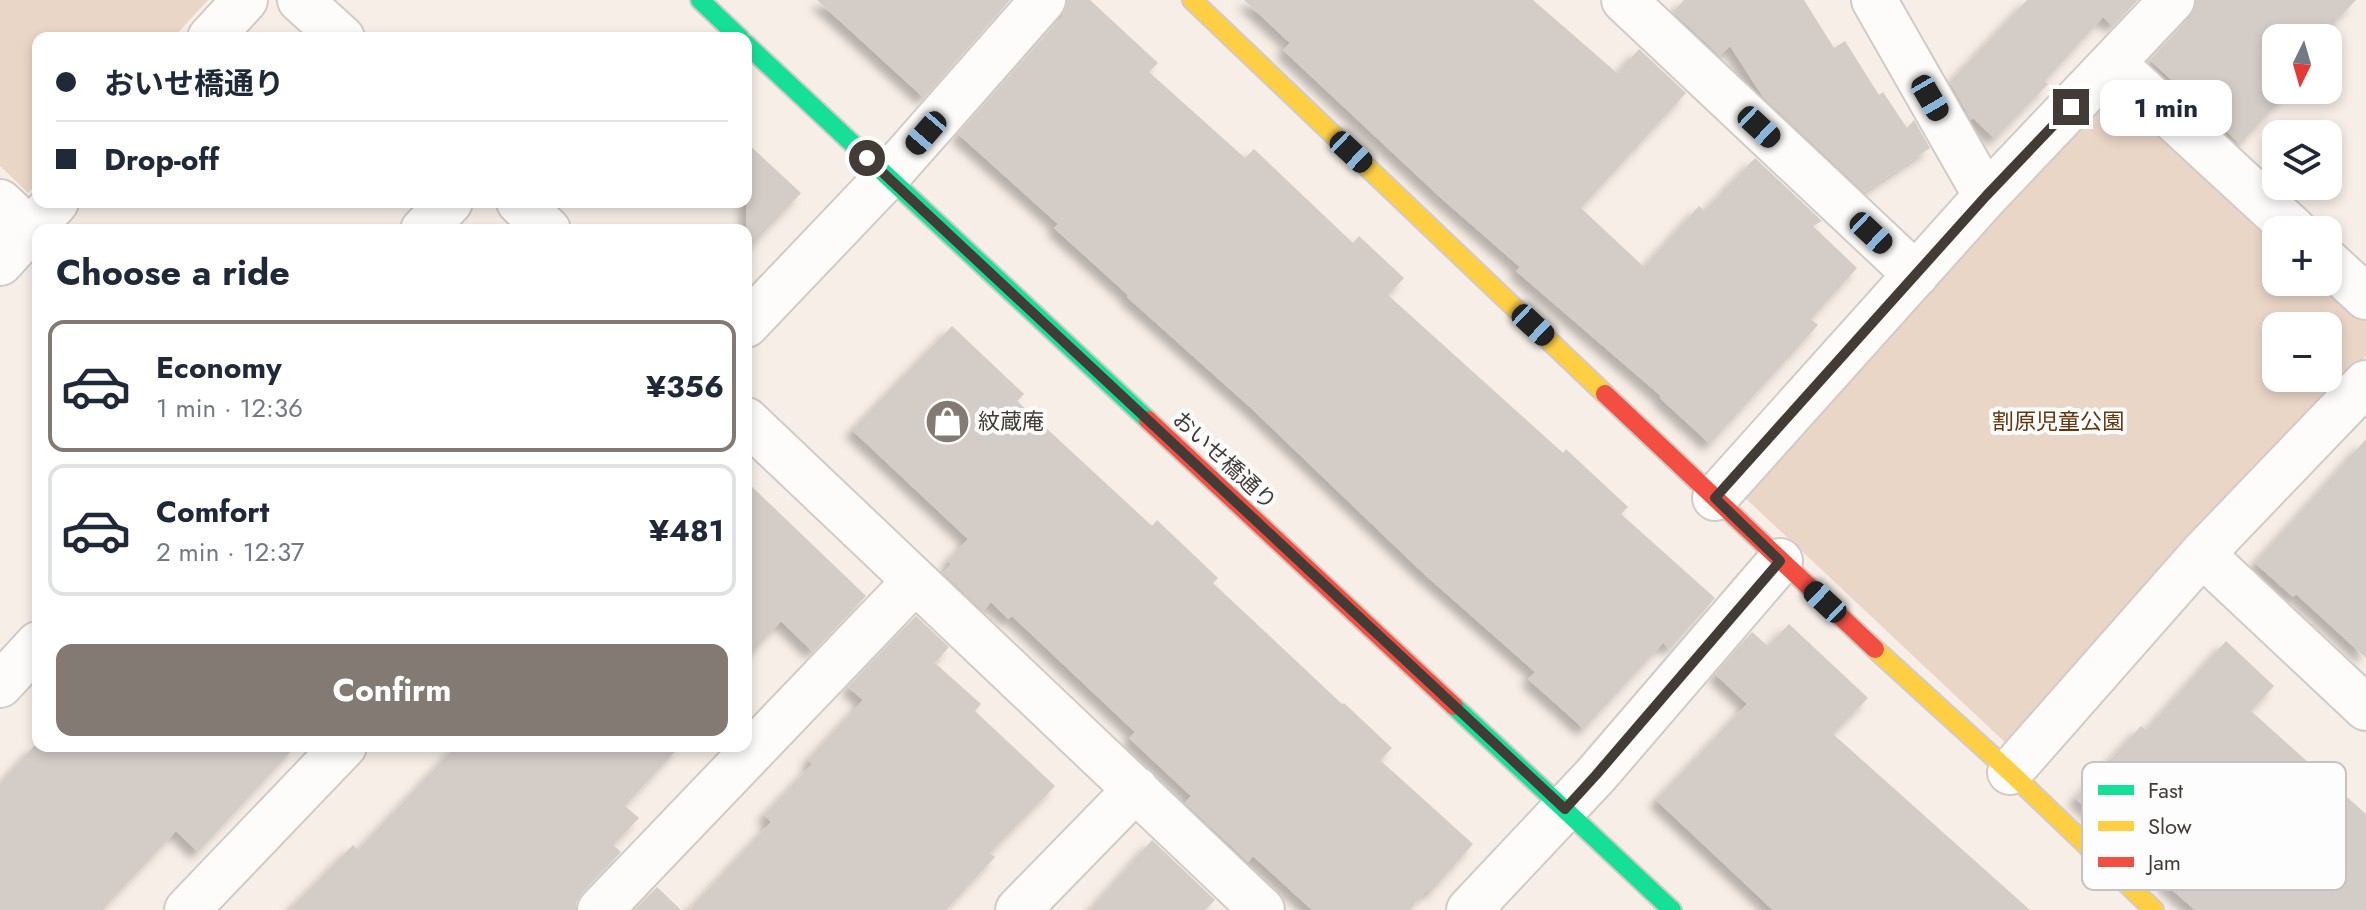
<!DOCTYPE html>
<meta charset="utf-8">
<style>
body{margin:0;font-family:Jost,"Noto Sans JP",sans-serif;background:#f2f2f3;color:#1f2937;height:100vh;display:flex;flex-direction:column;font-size:30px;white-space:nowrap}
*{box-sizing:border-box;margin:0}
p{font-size:26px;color:#747a83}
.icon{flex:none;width:44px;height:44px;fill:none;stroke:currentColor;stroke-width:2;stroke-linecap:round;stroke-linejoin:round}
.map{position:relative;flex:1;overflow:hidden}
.side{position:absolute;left:32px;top:224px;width:720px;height:528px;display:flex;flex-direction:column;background:#fff;border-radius:16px;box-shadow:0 4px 12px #0003}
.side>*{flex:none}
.guide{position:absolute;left:32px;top:32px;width:720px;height:176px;border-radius:16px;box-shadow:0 4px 12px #0003;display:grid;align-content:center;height:176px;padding:0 24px;background:#fff}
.needle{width:52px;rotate:185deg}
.controls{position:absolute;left:2262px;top:24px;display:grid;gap:16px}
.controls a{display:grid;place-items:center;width:80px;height:80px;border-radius:16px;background:#fff;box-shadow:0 4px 12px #0003;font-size:40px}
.end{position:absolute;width:36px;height:36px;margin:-18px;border:10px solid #433b35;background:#fff;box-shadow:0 0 0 4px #fff}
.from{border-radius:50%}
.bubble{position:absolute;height:56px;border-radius:16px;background:#fff;box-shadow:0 4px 12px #0003;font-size:26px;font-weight:700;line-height:56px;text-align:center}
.car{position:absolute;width:24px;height:48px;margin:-24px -12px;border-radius:10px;box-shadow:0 0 6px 2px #0007;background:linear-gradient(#222 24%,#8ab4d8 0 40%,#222 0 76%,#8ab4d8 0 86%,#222 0)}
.guide b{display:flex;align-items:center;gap:28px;height:76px;font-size:30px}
.guide b+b{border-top:2px solid #e0e1e3}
.guide i{width:20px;height:20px;background:#1f2937}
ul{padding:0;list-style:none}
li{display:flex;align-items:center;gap:24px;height:132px;margin:0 16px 12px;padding:0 8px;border:4px solid #e0e1e3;border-radius:16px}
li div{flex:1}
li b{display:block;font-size:30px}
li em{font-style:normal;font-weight:700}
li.selected{border-color:#827a73}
li>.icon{width:72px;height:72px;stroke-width:1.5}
h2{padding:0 24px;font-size:36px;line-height:96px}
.primary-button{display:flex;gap:16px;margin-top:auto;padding:16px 24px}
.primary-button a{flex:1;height:92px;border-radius:16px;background:#827a73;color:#fff;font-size:32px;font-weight:700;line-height:92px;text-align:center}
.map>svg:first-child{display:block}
</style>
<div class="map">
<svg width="2366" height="910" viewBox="0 0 2366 910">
<defs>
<filter id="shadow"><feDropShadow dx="-7" dy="7" stdDeviation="4" flood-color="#0004"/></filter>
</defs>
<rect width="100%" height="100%" fill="#f7eee7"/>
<path fill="#ead6c7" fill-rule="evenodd" d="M0,0H208L173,38H38V182L28,193L0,166Z
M2117,81L2276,230V282H2328L2366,315V356L2011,748L1741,494ZM2276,326H2328V378H2276Z"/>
<path fill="#d4ccc7" filter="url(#shadow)" d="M817,0H1010L924,98Z
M1067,0H1090L1158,63L1149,72L1245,158L1254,149L1353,243L1359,236L1404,278L1388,295L1563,453L1566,449L1628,507L1621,514L1715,598L1670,649L1663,643L1584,729L1528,679L1535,672L1423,573L1251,408L1127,297L1128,295L1054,228L1058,224L958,134L1062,17Z
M1244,0H1533L1617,73L1639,49L1686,93L1581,208L1644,267L1699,206L1704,211L1755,158L1822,221L1813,226L1857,268L1811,319L1818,325L1710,444L1660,398L1661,396L1516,271L1520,267L1441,198L1283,50L1290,43Z
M1684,0H1804L1834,48L1845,41L1879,95L1883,92L1907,128L1914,120L1930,148L1864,192L1763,97L1730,46L1720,56L1673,12Z
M2027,0H2138L2113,26L2103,17L2045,81L2048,84L1995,139L1973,118L1971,120L1950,82Z
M2196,0H2356L2320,38H2276V85L2271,90H2290L2240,144L2150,60L2190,17Z
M746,142L801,193L746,252Z
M952,326L1024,394L1017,401L1152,526L1157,520L1218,578L1213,583L1342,704L1344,703L1392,748L1380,760L1473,844L1430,893L1427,890L1409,910H1312L1253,856L1248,862L1185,803L1191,796L1129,738L1135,732L1012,616L1008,619L991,602L983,611L943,573L951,564L948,561L968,539L852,430Z
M2366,439V658L2296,594L2293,597L2255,563Z
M746,481L866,596L813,652L781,621L746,659Z
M916,616L949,647L935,663L981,704L975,711L1055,786L990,853L995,857L946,910H689L771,822L764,815L812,764L808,760L863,700L848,687Z
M1789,624L1868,698L1833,734L2030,910H1773L1656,800L1747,704L1715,674L1752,632L1768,646Z
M2226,641L2274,686L2251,711L2366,814V910H2195L2162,881L2165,878L2075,798L2141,726L2146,730Z
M34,746H296L198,852L176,831L102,910H0V784Z
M456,746H680L625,806L639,818L613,845L621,852L582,893L576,903V910H289L353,845L358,850Z
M1152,840L1215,900L1205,910H1090Z
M657,887L681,910H635Z"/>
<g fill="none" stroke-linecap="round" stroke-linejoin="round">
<defs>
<path id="street" d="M300,0L342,38
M1624,0L1916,275
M1874,0L1986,196
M210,38L245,0
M2113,63L2294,230
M0,202L30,230
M519,202L548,230
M423,230L450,202
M2328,262L2366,297
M0,263L56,202
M746,325L887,177L1043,0
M746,420L1262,910
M1715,498L1986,196L2172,0
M2202,554L2366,708
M0,685L38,644
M2010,772L2202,554L2366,383
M187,910L344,746
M600,910L915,581
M1018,910L1136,789
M1469,910L1596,775L1780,561"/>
<path id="fast" d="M700,0L740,38
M746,44L1148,420
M1454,706L1672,910"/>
<path id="slow" d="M1192,0L1605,394
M1875,649L2010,772L2154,910"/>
<path id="jam" d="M1605,394L1875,649
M1148,420L1454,706"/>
</defs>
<use href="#street" stroke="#d2cbc5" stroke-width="48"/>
<use href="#fast" stroke="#d2cbc5" stroke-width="22"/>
<use href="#slow" stroke="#d2cbc5" stroke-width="22"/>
<use href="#jam" stroke="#d2cbc5" stroke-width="22"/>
<use href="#street" stroke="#fefcfb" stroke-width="44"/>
<use href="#fast" stroke="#16e098" stroke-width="18"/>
<use href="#slow" stroke="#ffcf43" stroke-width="18"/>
<use href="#jam" stroke="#f24e42" stroke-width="18"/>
</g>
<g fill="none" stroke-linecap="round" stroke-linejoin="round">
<path stroke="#433b35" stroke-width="10" d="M867,158L1565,809L1596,775L1780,561L1715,498L1986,196L2071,107"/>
</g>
<defs>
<symbol id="shop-disc" viewBox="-11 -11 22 22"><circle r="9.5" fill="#827a73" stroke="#fdfdfd"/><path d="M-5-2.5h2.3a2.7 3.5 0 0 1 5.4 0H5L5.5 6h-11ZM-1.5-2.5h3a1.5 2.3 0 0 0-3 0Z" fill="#fff"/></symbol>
</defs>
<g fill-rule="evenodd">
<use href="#shop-disc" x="922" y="396" width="51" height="51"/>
</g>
<g text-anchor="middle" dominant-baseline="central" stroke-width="8" stroke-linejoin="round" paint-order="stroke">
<g font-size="22" fill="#433b35" stroke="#fdfdfd" text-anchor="start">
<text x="978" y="421">紋蔵庵</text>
</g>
<g font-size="22" fill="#63370e" stroke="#fdfdfd">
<text x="2058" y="421">割原児童公園</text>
</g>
<g font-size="22" fill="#433b35" stroke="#fdfdfd">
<text transform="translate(1225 460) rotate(43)">おいせ橋通り</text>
</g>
</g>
<rect x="2082" y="762" width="264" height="128" rx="12" fill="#fdfdfd" stroke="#c5c3c1" stroke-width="2"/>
<rect x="2098" y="785" width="36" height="10" fill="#16e098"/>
<rect x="2098" y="821" width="36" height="10" fill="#ffcf43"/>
<rect x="2098" y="857" width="36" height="10" fill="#f24e42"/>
<g font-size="22" fill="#433b35">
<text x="2148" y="798">Fast</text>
<text x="2148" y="834">Slow</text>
<text x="2148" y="870">Jam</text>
</g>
</svg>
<div class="controls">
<a><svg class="needle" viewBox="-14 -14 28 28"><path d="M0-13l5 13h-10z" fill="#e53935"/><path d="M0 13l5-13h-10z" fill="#747a83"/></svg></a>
<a><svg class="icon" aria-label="layers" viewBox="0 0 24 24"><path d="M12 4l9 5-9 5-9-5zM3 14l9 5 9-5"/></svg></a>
<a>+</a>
<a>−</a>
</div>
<i class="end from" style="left:867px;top:158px"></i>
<i class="end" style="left:2071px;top:107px"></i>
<div class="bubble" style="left:2100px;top:80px;width:132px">1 min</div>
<i class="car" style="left:1930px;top:98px;rotate:150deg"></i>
<i class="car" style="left:1759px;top:127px;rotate:133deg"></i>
<i class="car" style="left:926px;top:133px;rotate:221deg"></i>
<i class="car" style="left:1351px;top:152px;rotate:133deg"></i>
<i class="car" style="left:1871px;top:233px;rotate:133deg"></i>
<i class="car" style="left:1533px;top:325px;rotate:133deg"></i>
<i class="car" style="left:1825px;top:602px;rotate:313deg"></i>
<div class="guide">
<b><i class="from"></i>おいせ橋通り</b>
<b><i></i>Drop-off</b>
</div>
<section class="side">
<h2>Choose a ride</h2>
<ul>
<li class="selected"><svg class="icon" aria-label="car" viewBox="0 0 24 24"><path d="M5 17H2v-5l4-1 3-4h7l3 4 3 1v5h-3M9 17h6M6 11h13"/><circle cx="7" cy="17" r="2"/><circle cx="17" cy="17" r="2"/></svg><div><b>Economy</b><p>1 min · 12:36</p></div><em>¥356</em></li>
<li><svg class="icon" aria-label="car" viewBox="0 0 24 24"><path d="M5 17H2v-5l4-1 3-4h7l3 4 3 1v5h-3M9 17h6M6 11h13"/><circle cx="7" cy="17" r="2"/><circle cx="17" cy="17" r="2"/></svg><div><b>Comfort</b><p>2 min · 12:37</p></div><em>¥481</em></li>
</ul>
<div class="primary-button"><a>Confirm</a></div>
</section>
</div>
